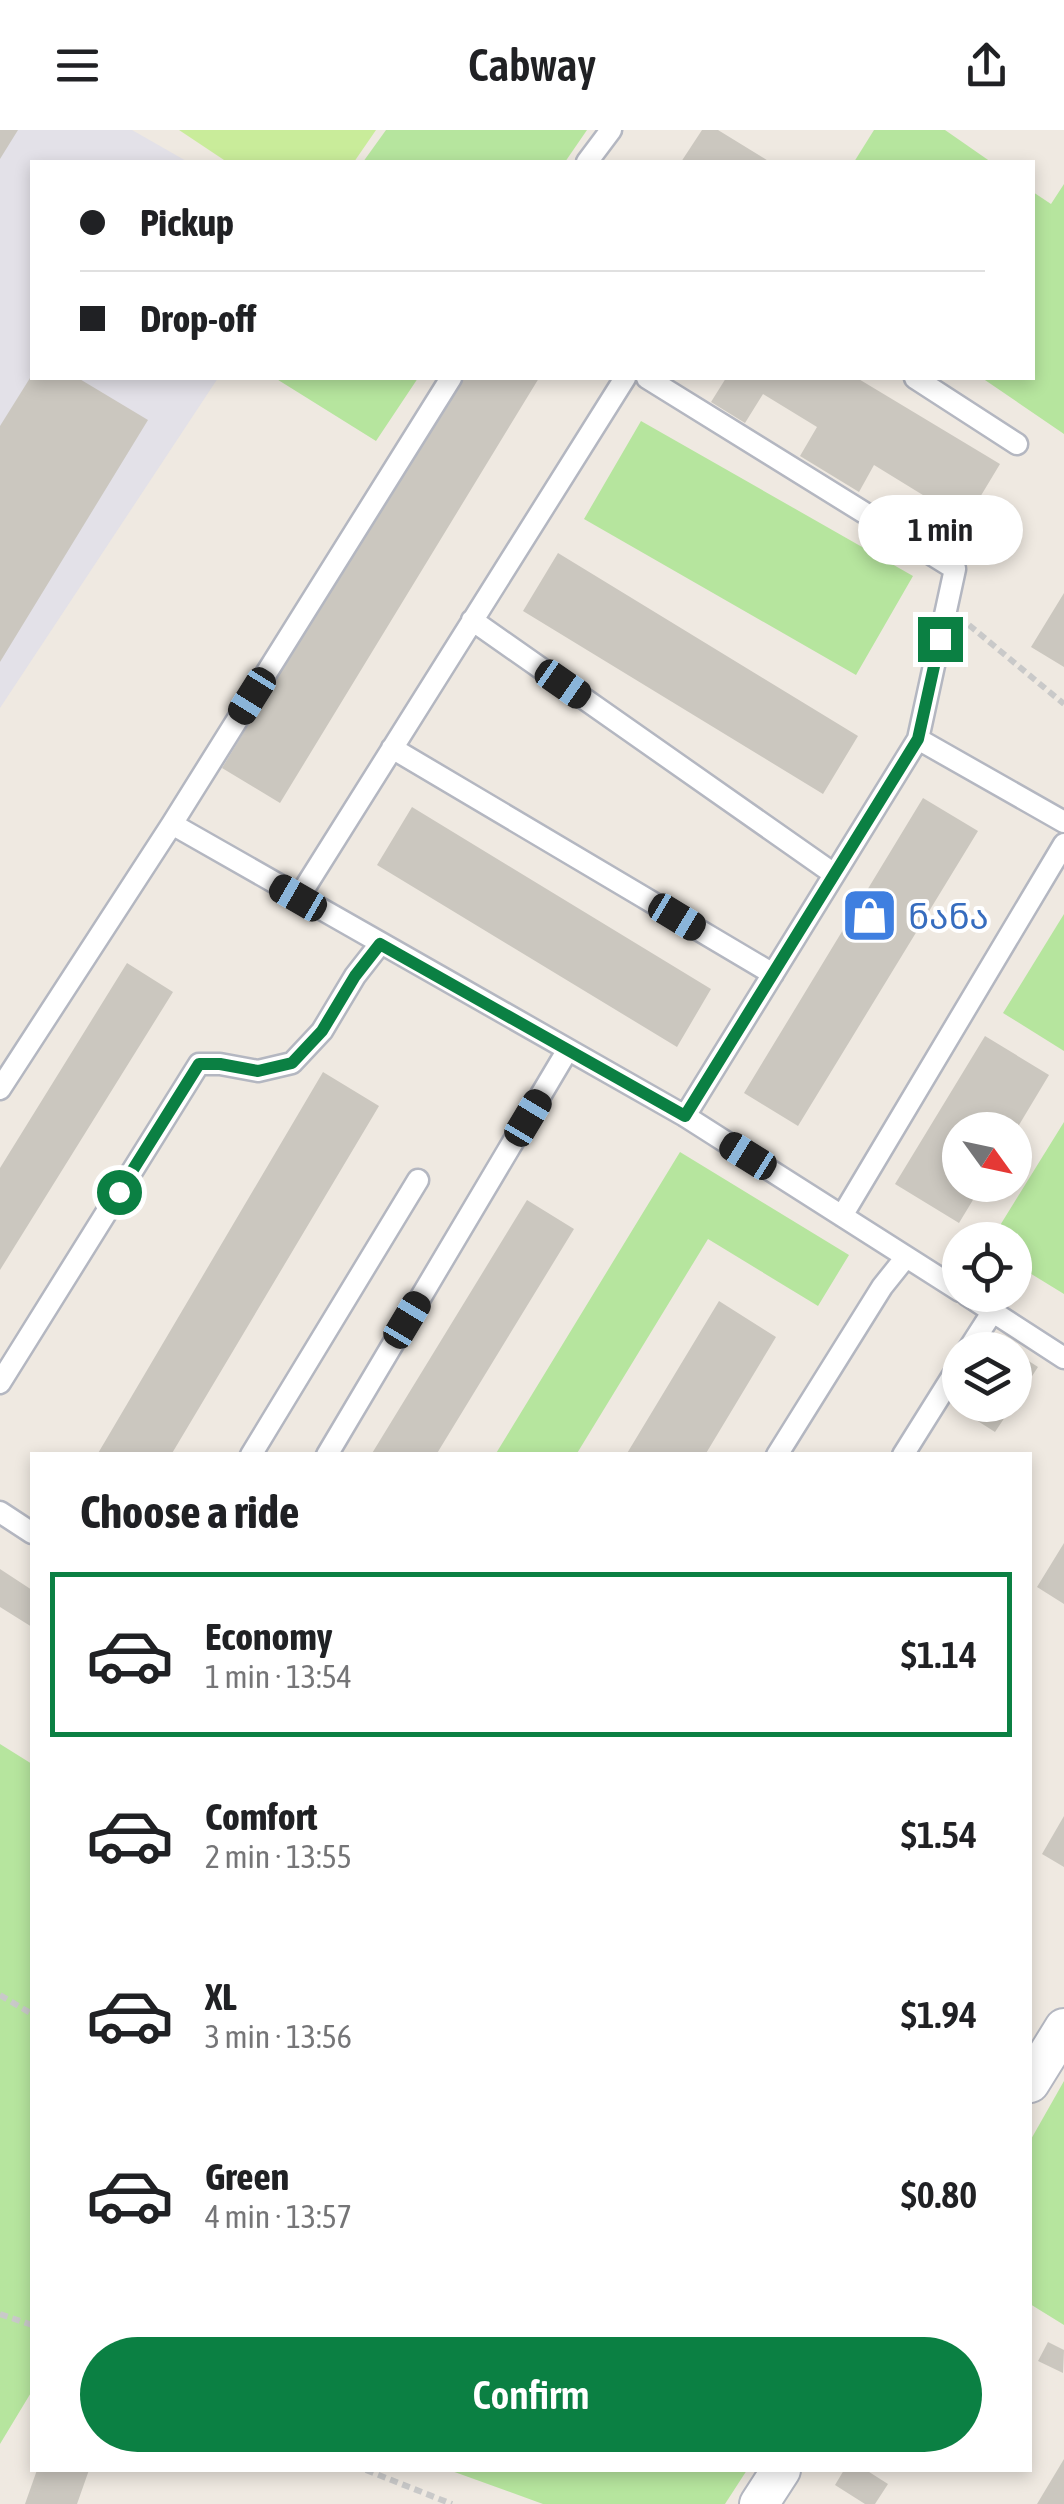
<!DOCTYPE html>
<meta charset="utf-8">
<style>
body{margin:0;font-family:"Asap Condensed","Noto Sans Georgian",sans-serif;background:#f6f6f6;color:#202124;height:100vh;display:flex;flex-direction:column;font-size:38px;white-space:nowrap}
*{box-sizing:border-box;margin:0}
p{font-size:32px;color:#757577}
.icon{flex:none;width:55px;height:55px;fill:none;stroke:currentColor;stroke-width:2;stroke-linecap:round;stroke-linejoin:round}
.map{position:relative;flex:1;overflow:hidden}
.sheet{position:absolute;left:30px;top:1322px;width:1002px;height:1020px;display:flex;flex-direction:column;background:#fff;border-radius:0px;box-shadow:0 5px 15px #0003}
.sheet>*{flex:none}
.top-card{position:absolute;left:30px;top:30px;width:1005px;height:220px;border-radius:0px;box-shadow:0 5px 15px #0003;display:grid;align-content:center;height:220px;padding:0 50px;background:#fff}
.needle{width:65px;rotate:123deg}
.fabs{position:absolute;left:942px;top:982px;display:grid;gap:20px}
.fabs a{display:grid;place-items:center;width:90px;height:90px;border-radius:50%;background:#fff;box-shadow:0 5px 15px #0003;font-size:50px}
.end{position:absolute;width:45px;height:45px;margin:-22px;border:12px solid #0b8043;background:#fff;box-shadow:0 0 0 5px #fff}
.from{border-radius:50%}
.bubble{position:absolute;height:70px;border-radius:35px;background:#fff;box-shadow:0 5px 15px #0003;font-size:32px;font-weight:600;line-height:70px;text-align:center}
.car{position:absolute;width:30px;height:60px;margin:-30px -15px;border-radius:12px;box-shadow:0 0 8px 2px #0007;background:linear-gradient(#222 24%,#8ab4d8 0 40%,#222 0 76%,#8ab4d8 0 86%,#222 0)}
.top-card b{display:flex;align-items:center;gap:35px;height:95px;font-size:38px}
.top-card b+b{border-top:2px solid #e0e0e0}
.top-card i{width:25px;height:25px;background:#202124}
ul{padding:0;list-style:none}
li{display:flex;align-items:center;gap:30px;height:165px;margin:0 20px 15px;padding:0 30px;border:5px solid transparent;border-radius:0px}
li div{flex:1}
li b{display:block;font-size:38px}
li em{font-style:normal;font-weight:600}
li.selected{border-color:#0b8043}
li>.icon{width:90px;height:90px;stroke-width:1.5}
h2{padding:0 50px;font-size:45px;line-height:120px}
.primary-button{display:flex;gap:20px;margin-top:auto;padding:20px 50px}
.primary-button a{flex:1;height:115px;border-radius:60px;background:#0b8043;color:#fff;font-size:40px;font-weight:600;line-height:115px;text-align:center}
header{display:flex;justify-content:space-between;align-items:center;height:130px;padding:0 50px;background:#fff;font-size:45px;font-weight:600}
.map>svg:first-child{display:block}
</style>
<header><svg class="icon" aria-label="menu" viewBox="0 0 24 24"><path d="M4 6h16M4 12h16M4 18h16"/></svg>Cabway<svg class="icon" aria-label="share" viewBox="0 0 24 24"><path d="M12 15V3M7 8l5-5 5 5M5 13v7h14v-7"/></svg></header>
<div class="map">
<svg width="1064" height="2374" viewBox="0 0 1064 2374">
<rect width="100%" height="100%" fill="#efe9e1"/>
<path fill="#e3e1e8" d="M0,0H132L188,32H32V248H218L0,578Z"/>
<path fill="#b6e59e" d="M386,0H587L565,32H363Z
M874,0H945L991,32H854Z
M1064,54V304L982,248H1032L1033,62L1051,74Z
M275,248H418L376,311Z
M641,291L913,446L856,545L584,389Z
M1064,784V921L1003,883Z
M1064,992V1164L1015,1134V1110H991Z
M680,1022L849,1125L818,1176L708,1109L576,1325H495Z
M0,1614L32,1634V2261L0,2314Z
M1064,1951V2195L1030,2174V2011Z
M449,2340H747L725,2374H543Z"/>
<path fill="#c9ec9a" d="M179,0H376L354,32H227Z"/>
<path fill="#cbc7bf" d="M0,0H18L0,29Z
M702,0H718L770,32H681Z
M30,248H78L148,290L0,532V296Z
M459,248H539L280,673L222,638Z
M726,248H857L1000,334L950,417L915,396L931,370L874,335L859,362L800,326L817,297L763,264L745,293L711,272Z
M558,423L858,606L823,664L523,481Z
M1064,463V537L1031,517Z
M923,668L978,701L798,996L744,963Z
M412,677L711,859L677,917L377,735Z
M127,833L173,862L0,1140V1038Z
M985,906L1049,945L1016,1000H960V1055H982L959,1093L895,1054Z
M323,942L379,976L171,1325H97Z
M527,1070L574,1099L436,1325H371Z
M719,1171L776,1207L705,1325H626Z
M1015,1222L1038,1237L1015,1272Z
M960,1259V1275H1013L995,1302L951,1274Z
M1064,1413V1474L1037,1457Z
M0,1439L32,1460V1497L0,1477Z
M1064,1686V1737L1042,1724Z
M1048,2212L1064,2220L1063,2243L1038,2231Z
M1064,2329V2374H1037Z
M37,2340H89L77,2374H25Z
M844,2340H866L888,2354L875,2374H865L835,2355Z"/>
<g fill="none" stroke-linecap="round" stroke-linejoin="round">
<defs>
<path id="service" d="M587,32L611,0
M647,248L955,439L918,609L685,986
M915,248L1017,314
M472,490L834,744
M918,609L1064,692
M392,618L773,844
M172,694L685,986L960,1161
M299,767L625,248
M0,959L172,694L451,248
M842,1086L1064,714
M967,1165L1064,1228
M968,1220L993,1181
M0,1253L199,934H220L258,941L292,933L322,901L355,846L380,814
M251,1325L418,1050
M327,1325L567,921
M777,1325L882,1157L906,1127
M903,1325L960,1234
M0,1382L32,1403"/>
<path id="minor" d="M1030,1953L1064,1898
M759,2374L781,2340"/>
</defs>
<use href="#service" stroke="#b4b7c1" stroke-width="25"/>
<use href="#minor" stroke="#b4b7c1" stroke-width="42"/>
<path stroke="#c9c9c9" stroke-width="6" stroke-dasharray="8 5" stroke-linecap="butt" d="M969,495L1064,574
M0,1865L32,1884
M0,2184L32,2195
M366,2340L452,2374"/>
<use href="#service" stroke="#fff" stroke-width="20"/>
<use href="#minor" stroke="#fff" stroke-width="38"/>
</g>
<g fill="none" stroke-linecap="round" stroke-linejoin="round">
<path stroke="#0b8043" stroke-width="12" d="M119,1062L199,934H220L258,941L292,933L322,901L355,846L380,814L685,986L918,609L940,509"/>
</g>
<defs>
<symbol id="shop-square" viewBox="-11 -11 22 22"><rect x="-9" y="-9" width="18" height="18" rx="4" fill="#3f7fe0" stroke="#fff"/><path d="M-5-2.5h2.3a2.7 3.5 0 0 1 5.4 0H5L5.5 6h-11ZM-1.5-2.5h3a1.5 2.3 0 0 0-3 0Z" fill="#fff"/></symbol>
</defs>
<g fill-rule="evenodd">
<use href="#shop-square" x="838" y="754" width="63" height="63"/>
</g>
<g text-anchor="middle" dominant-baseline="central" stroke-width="8" stroke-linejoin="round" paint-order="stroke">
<g font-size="35" fill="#366cbe" stroke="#fff" text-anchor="start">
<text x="908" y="786">ნანა</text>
</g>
</g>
</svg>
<div class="fabs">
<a><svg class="needle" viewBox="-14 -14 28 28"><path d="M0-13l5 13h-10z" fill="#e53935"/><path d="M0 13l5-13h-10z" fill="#757577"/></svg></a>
<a><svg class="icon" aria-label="locate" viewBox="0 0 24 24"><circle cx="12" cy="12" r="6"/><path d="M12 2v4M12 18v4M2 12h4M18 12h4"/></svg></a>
<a><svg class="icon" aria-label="layers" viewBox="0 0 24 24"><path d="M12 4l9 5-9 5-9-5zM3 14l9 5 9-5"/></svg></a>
</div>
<i class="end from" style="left:119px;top:1062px"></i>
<i class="end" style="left:940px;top:509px"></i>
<div class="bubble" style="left:858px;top:365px;width:165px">1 min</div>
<i class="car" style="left:563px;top:554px;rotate:125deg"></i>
<i class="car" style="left:252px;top:566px;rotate:212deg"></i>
<i class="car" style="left:298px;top:768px;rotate:300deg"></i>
<i class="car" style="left:677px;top:787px;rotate:121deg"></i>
<i class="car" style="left:528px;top:988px;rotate:31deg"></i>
<i class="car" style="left:748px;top:1026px;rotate:302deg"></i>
<i class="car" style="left:407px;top:1190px;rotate:31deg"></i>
<div class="top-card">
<b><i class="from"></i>Pickup</b>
<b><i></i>Drop-off</b>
</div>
<section class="sheet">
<h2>Choose a ride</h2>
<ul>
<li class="selected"><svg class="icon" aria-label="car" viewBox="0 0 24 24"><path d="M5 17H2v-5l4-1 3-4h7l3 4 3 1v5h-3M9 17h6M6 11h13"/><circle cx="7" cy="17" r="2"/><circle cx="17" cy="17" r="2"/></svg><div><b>Economy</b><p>1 min · 13:54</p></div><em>$1.14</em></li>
<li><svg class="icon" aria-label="car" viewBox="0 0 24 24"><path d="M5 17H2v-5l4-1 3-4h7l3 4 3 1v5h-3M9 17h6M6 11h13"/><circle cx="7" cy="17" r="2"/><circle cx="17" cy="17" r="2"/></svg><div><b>Comfort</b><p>2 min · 13:55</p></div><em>$1.54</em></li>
<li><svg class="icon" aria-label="car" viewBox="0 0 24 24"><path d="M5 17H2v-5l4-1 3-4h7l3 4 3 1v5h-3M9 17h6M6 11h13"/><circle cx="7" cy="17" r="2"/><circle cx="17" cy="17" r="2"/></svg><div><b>XL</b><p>3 min · 13:56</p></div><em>$1.94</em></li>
<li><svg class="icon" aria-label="car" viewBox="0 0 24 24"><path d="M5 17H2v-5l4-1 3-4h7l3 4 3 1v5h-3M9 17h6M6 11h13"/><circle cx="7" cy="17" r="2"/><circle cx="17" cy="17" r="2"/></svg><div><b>Green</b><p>4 min · 13:57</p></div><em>$0.80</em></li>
</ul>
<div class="primary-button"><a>Confirm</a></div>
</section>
</div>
